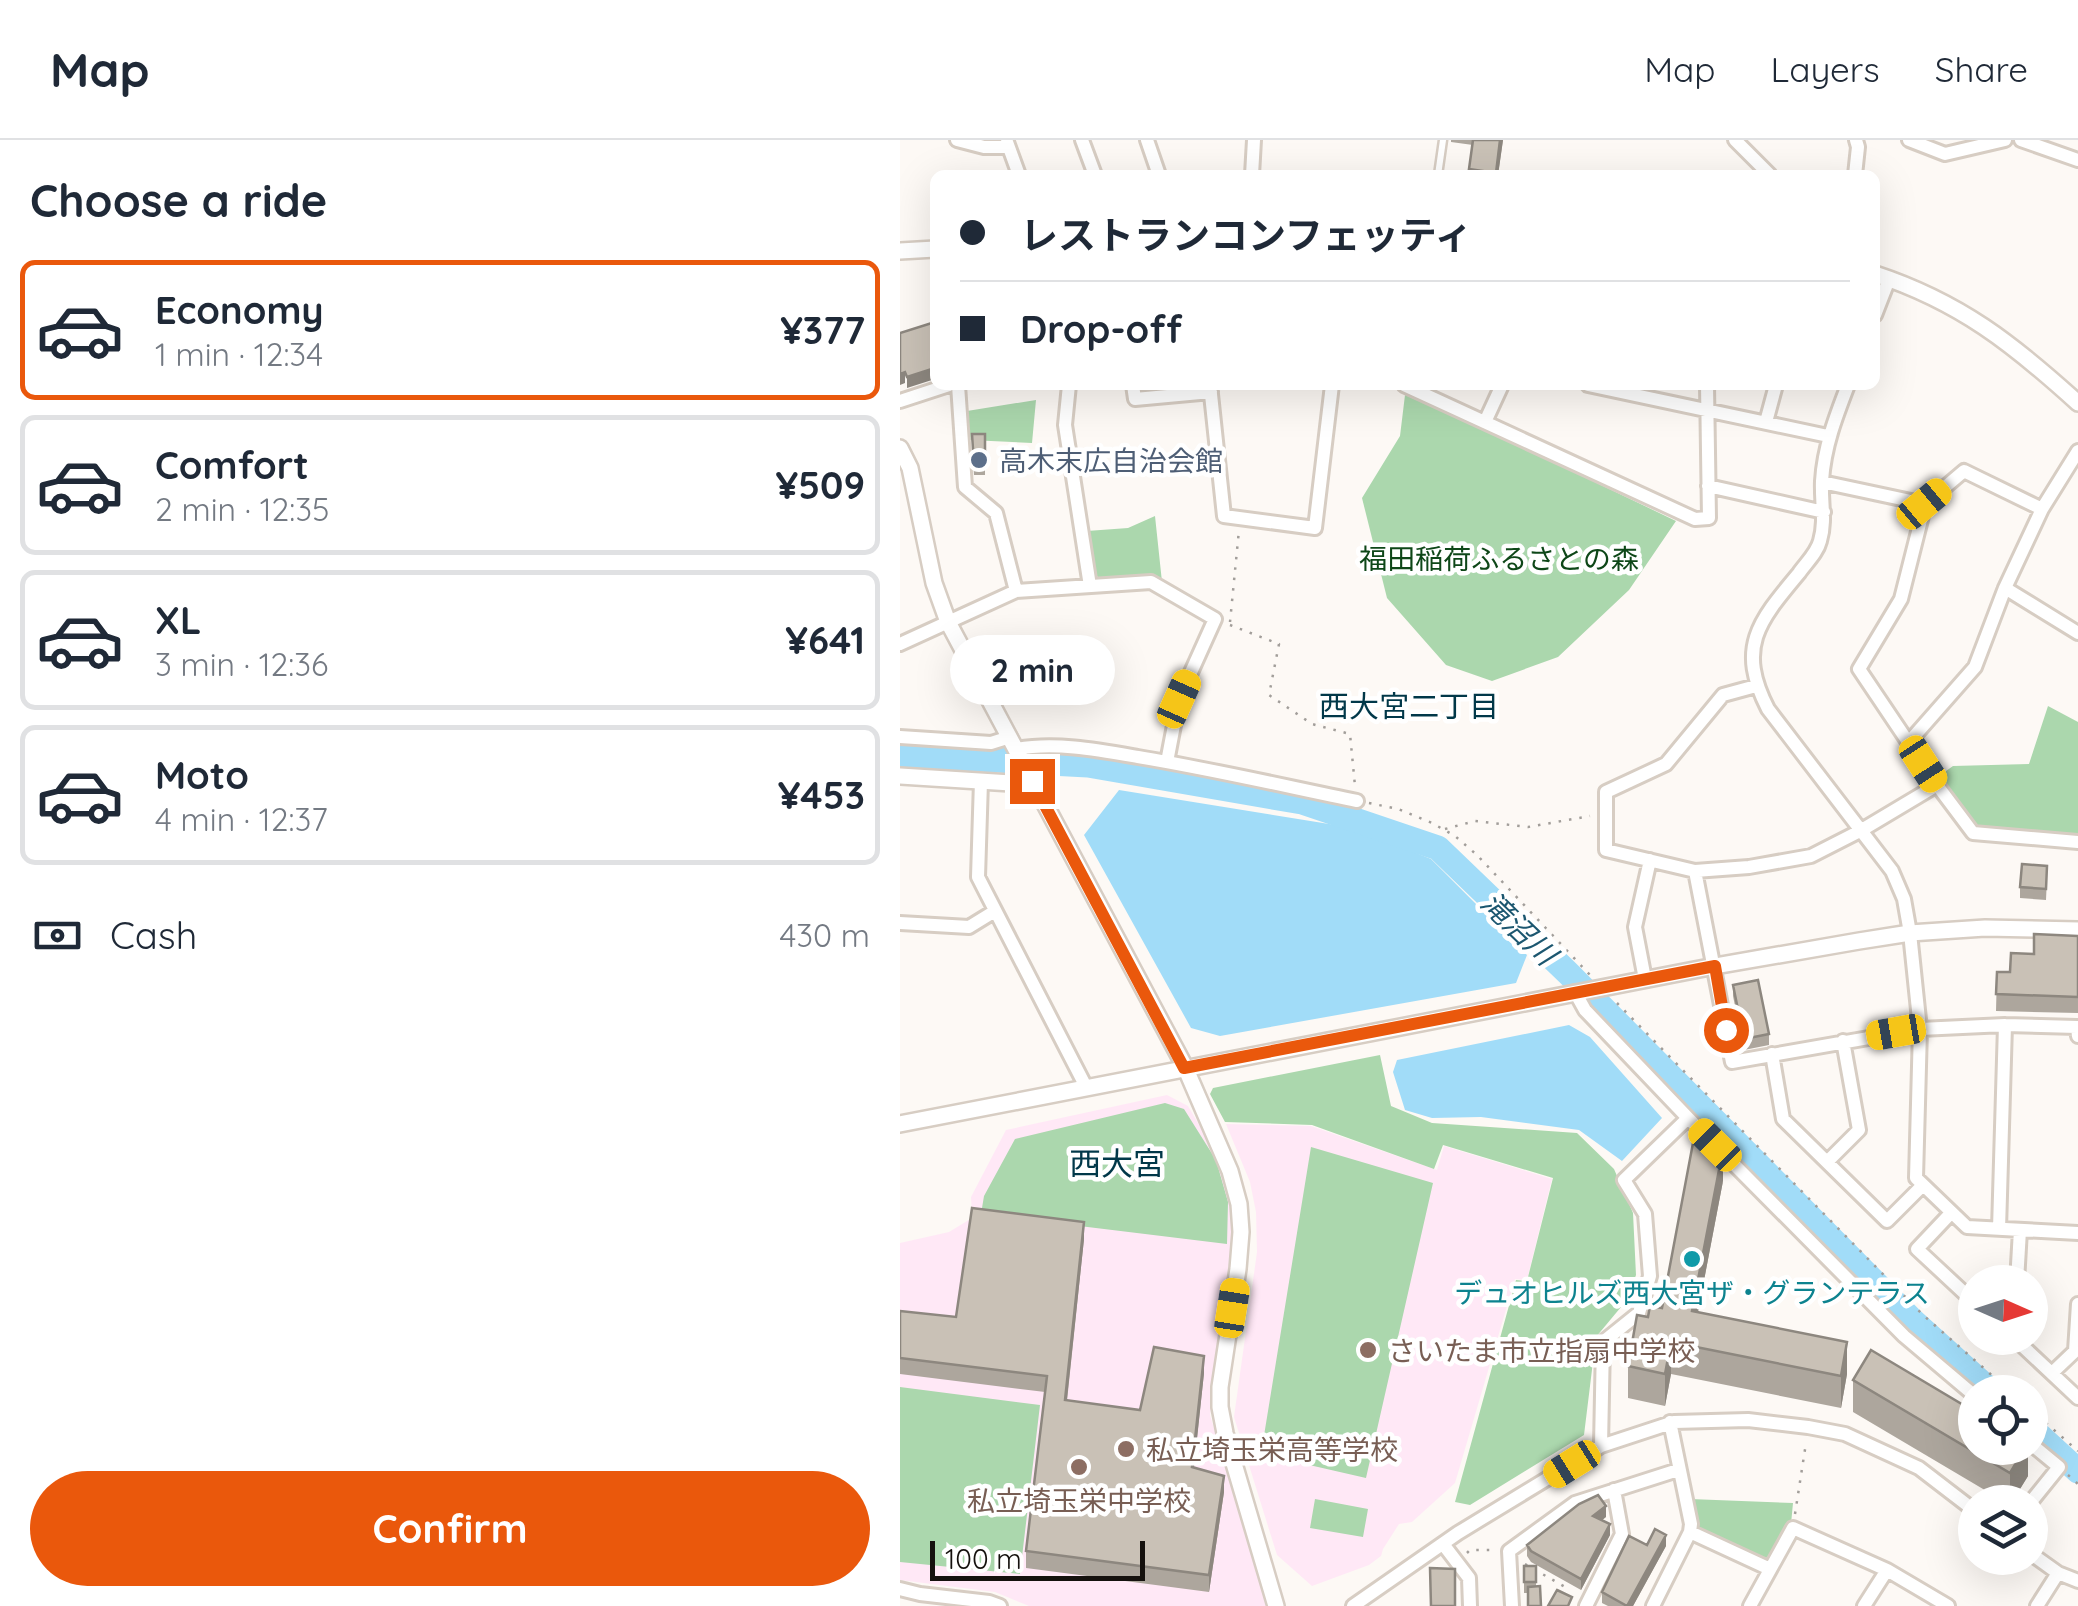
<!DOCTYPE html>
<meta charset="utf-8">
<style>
body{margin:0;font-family:Quicksand,"Noto Sans JP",sans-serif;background:#f6f6f7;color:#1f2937;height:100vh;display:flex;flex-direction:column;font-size:38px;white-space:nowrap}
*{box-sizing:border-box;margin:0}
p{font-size:32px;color:#747a83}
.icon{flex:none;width:55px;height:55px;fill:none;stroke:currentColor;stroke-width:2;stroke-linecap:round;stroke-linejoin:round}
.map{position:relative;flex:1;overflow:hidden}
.side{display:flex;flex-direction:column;background:#fff;width:900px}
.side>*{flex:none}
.banner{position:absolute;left:30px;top:30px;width:950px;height:220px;border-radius:15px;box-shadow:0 10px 40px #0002;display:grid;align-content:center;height:220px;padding:0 30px;background:#fff}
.needle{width:65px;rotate:93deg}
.fabs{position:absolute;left:1058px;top:1125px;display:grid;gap:20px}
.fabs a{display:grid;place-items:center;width:90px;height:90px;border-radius:50%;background:#fff;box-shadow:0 10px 40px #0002;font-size:50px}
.scale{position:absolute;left:30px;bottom:25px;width:215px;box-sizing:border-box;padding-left:10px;border:5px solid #15110e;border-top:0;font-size:28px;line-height:35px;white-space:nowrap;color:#15110e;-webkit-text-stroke:8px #fff;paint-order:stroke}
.end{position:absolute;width:45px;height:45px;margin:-22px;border:12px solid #ea580c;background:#fff;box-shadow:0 0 0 5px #fff}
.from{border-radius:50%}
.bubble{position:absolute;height:70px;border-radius:35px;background:#fff;box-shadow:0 10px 40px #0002;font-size:32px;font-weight:800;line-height:70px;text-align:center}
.car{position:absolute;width:30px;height:60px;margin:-30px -15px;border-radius:12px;box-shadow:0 0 8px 2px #0007;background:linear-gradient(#f5c518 24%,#345 0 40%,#f5c518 0 76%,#345 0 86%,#f5c518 0)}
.banner b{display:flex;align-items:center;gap:35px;height:95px;font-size:38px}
.banner b+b{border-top:2px solid #e0e1e3}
.banner i{width:25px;height:25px;background:#1f2937}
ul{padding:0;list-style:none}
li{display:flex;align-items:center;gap:30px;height:140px;margin:0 20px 15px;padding:0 10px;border:5px solid #e0e1e3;border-radius:15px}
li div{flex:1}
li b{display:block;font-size:38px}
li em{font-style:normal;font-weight:800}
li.active{border-color:#ea580c}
li>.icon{width:90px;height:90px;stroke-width:1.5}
h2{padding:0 30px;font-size:45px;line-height:120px}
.pay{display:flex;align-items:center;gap:25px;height:110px;padding:0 30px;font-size:38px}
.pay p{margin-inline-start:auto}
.primary-button{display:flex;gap:20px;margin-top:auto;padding:20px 30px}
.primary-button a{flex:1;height:115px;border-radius:60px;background:#ea580c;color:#fff;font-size:40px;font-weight:800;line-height:115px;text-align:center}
header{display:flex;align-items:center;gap:60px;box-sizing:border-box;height:140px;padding:0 50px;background:#fff;border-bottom:2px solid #e0e1e3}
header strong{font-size:48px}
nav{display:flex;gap:55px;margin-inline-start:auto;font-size:35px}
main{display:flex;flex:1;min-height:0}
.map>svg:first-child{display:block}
</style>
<header>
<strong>Map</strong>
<nav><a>Map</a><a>Layers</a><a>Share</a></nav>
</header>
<main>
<section class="side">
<h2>Choose a ride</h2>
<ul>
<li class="active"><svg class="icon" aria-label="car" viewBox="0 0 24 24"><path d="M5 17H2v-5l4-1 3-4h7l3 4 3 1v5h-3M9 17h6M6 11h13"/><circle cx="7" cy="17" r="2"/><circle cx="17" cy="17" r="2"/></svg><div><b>Economy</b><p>1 min · 12:34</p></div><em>¥377</em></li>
<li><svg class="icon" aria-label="car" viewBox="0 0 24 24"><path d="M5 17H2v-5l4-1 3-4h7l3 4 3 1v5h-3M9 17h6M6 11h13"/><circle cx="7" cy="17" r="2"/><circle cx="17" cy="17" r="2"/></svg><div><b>Comfort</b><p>2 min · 12:35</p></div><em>¥509</em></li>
<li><svg class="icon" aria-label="car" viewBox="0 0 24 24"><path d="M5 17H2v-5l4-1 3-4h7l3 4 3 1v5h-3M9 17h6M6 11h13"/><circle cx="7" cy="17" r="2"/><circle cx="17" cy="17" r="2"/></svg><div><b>XL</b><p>3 min · 12:36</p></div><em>¥641</em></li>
<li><svg class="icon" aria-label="car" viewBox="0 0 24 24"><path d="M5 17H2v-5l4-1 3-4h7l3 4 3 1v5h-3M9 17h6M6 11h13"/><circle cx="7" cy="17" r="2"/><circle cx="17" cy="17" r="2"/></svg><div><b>Moto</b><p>4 min · 12:37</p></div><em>¥453</em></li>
</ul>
<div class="pay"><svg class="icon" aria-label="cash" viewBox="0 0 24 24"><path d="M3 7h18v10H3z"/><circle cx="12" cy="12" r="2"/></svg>Cash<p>430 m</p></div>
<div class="primary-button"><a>Confirm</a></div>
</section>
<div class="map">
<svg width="1178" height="1466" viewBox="0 0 1178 1466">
<rect width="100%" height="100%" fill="#fdf9f5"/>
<path fill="#ffe8f6" d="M267,955L288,966L318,1017L330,1060L335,1106L310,1275L367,1466H129L95,1452L0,1440V1103L49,1092L72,1078L71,1057L106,990Z
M326,984L411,986L537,1030L544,1006L652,1039L627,1140L615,1139L555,1343L512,1382L499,1384L483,1409L481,1416L469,1425L412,1446L377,1415L334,1277L357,1112L356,1072L350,1042Z"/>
<path fill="#abd7ad" d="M505,255L574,284L776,381L729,450L658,517L592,541L546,525L487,458L462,358L500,296Z
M136,260L132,303L69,300L67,271Z
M255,376L262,442L198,439L192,436L187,391L228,388Z
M1148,566L1178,582V698L1075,689L1039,636L1053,626L1129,624Z
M480,915L491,966L532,983L677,993L714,1029L733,1073L736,1135L726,1161L696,1197L684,1295L570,1365L555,1362L616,1140L627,1141L653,1038L543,1005L534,1029L412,985L325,982L310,954L313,948Z
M265,963L284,969L316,1020L328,1062L327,1104L81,1074L84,1056L115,999Z
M411,1007L533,1043L466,1338L361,1314Z
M0,1247L140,1265L120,1434L0,1422Z
M415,1359L468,1369L463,1397L410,1388Z
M790,1359L893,1363L891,1384L872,1420L864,1421L801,1393L796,1386Z"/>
<path fill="#a1dcf8" d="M219,650L454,688L531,719L627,815L616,843L320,896L291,888L184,695Z
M669,885L690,897L762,978L722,1021L679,990L581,977L532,978L505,970L493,932L497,920Z"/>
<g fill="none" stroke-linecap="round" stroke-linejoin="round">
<path stroke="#a1dcf8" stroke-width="25" d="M0,615L188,625L402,662L538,708L668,833L1013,1181L1092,1252
M1130,1287L1178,1331"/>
<defs>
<path id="service" d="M538,35L543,0"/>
<path id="minor" d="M57,0L84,7H108
M182,0L195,35
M247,0L259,35
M835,0L870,35
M1009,0L1045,14L1105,0
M1121,0L1178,20
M107,2L119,35
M352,35L354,0
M955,35L958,7L956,0
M975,175L989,139
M169,245L165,285L190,446
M233,245L235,259L311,252
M310,245L324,376L415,388L432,245
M504,245L795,379L809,378L807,245
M688,245L928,296
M948,245C936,276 924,307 922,341C921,362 926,381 920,401C917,413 906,423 899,433C859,481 836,507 868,569L992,731L1004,759L1010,793L1020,889L1016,1038L1067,1087L1178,1093
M0,261L49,245
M585,282L602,245
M866,282L876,245
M922,342L1025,364
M808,346L924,372
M1142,369L1064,331L1025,364L1001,459L959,529L1037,645L1073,693L1178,702
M1105,448L1178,493
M116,451L251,442L315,479L279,559L267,622
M0,504L116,451L96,373L65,347L58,245
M856,546L823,555L766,624L706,652V710L795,731L849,727L911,716L960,691L1037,645
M0,597L91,603L110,597
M1009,602L1075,527L1105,448L1142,369L1178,311
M116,609C156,602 198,610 238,617C311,629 384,646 457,661
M81,641L78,737L186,947
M795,731L832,922L1020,889L1105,885L1177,887L1178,896
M0,783L69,787L95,771
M745,839L735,787L750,720
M675,852L685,870L788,978L1004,1196L1075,1256
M872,914L883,979L987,1081L1023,1045
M927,1022L959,990L943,901
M1051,1073L1017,1109L1075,1163
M1099,1089L1105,885
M1117,1142L1120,1090
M1114,1198L1178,1258
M1153,1232L1175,1211L1178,1164
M1130,1303L1159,1327L1130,1363
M701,1306L703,1202L739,1173L750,1136L745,1074L724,1040L788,978
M790,1392L870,1429
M543,1404L569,1438L570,1466
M1130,1413L1158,1433L1178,1441
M0,1449L20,1454L89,1462L100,1466
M453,1466L558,1393L701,1306L774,1282L848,1280L908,1287L945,1294L1019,1328L1075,1371
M612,1466L609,1411L675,1363L778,1330
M686,1466L722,1394L714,1350
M753,1466L790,1392L791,1384L770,1282
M850,1466L893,1388L987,1430L1048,1466
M964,1466L987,1430
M1137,1466L1158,1433"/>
<path id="tertiary" d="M0,111L35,109
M975,134C1060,162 1113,204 1178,263
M0,308L10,328L34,443L48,482L285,927L330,1031L339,1064L341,1092L338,1129L320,1247V1267L325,1293L376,1466
M0,636L111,643L133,641
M0,984L815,826L959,801L1010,793L1085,788L1178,790"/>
</defs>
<use href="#service" stroke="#d7cdc3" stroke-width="11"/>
<use href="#minor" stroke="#d7cdc3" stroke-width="18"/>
<use href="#tertiary" stroke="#d7cdc3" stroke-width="20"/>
<path stroke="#a29e9a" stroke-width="2.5" stroke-dasharray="2.5 8" stroke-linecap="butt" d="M330,482L339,390
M330,485L379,504L369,555L412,584L450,594L455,646
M469,663L498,669L532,683L555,696L577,715L690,835
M545,689L575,681L628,687L690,676
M717,863L1023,1175L1111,1252
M1130,1269L1178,1311
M1168,1335L1178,1344
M895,1374L906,1303
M567,1413L570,1410H593
M625,1424L665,1447L662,1452"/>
<use href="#service" stroke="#fff" stroke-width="6"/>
<use href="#minor" stroke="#fff" stroke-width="12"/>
<use href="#tertiary" stroke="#fff" stroke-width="15"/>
</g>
<path fill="#ada69d" d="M551,0H603L598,35H569L573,5L551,2Z
M85,294V335H74L72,305Z
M1147,737L1146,760L1120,758V747Z
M1178,796V873L1096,871L1097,832H1110L1134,814Z
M833,845L869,894V905L844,910L833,856Z
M823,1041L798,1172L947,1234L941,1268L771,1234L765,1266L728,1258V1226L748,1177L762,1168Z
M184,1099L167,1261L240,1270L304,1233L294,1328L324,1352L309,1452L126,1428V1411L145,1252L0,1234V1171L56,1177Z
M953,1240L1128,1308V1336L1112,1362H1105L953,1272Z
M706,1377L702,1380L710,1395L681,1450L631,1422L627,1416V1405Z
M747,1405L766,1406L733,1466H708L702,1463V1452Z
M624,1426H636V1446L628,1453H624Z"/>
<path fill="#8d877f" d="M600,0H603L598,35H596Z
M35,228V239L7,248V237Z
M5,232V243L0,245V234Z
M823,1009V1041L792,1203V1171Z
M184,1082V1099L165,1277V1260Z
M771,1202V1234L765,1266V1234Z
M947,1202V1234L941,1268V1236Z
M304,1216V1233L292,1344V1327Z
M1125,1308H1128V1336L1112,1362H1110V1333Z
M324,1336V1352L309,1452V1435Z
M706,1366V1377L693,1387V1376Z
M710,1384V1395L681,1450V1439Z
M766,1395V1406L733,1466H727Z"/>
<path fill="#c9c1b6" stroke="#8d877f" stroke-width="2.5" d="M573,0H600L596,33L569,29Z
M35,182V228L7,237L5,232L0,234V193Z
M72,294H85V324H74Z
M1122,724L1147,726L1146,749L1120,747Z
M1134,794L1178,796V857L1096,854L1097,832H1110L1111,813L1134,814Z
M858,840L869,894L844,899L833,845Z
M793,1003L823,1009L792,1171L947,1202L941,1236L771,1202L765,1234L728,1226L737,1175L748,1177L750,1166L762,1168Z
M72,1068L184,1082L165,1260L240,1270L254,1207L304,1216L292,1327L324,1336L309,1435L126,1411L147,1236L0,1218V1171L56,1177Z
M971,1210L1075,1272V1308H1125L1110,1333L953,1240Z
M698,1355L706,1366L693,1376L710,1384L681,1439L631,1411L627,1405L679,1364Z
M755,1389L766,1395L727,1466L702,1452L729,1396L747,1405Z
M624,1426H636V1442H624Z
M530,1428L555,1429V1466H531Z
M640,1446L641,1466H628V1447Z
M657,1450L672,1457L668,1466H648Z"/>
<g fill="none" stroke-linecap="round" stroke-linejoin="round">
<path stroke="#ea580c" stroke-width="12" d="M132,641L284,928L815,826L826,890"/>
</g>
<circle fill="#5c6f8a" stroke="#fff" stroke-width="4" cx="79" cy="320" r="10"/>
<circle fill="#0f9aa8" stroke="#fff" stroke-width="4" cx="792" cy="1119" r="10"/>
<g fill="#8d6e63" stroke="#fff" stroke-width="4">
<circle cx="468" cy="1210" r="10"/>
<circle cx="226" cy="1309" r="10"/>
<circle cx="179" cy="1327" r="10"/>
</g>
<g text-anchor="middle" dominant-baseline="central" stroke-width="9" stroke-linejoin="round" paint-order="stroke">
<g font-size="28" fill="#4e5e75" stroke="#fff" text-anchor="start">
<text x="99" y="320">高木末広自治会館</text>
</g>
<g font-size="28" fill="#0e4718" stroke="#fff">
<text x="599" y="418">福田稲荷ふるさとの森</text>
</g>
<g font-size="28" fill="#0d838f" stroke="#fff">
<text x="792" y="1152">デュオヒルズ西大宮ザ・グランテラス</text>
</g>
<g font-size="28" fill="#785e54" stroke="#fff" text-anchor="start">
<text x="488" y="1210">さいたま市立指扇中学校</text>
<text x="246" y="1309">私立埼玉栄高等学校</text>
<text x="179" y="1360" text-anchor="middle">私立埼玉栄中学校</text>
</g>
<g font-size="30" fill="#013849" stroke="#fff">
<text x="509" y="566">西大宮二丁目</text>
</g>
<g font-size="30" font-style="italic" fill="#1c5770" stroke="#fff">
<text transform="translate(619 788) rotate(44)">滝沼川</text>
</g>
<g font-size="32" fill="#013849" stroke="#fff">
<text x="217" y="1023">西大宮</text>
</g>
</g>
</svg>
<div class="fabs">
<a><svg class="needle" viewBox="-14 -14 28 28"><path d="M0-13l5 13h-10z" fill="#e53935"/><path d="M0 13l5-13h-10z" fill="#747a83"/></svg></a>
<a><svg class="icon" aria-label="locate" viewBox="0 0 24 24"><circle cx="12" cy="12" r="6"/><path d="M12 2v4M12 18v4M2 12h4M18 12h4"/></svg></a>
<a><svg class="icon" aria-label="layers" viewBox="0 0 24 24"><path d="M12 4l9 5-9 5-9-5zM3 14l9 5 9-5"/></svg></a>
</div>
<div class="scale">100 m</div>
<i class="end from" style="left:826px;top:890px"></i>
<i class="end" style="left:132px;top:641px"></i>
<div class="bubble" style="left:50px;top:495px;width:165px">2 min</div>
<i class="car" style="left:1024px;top:364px;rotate:50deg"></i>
<i class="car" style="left:279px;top:559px;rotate:24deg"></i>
<i class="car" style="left:1023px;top:624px;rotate:147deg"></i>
<i class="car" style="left:996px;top:892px;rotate:260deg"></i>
<i class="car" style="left:815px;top:1005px;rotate:315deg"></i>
<i class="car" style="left:332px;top:1168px;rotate:9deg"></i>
<i class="car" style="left:672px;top:1324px;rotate:238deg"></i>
<div class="banner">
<b><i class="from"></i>レストランコンフェッティ</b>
<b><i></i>Drop-off</b>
</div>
</div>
</main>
